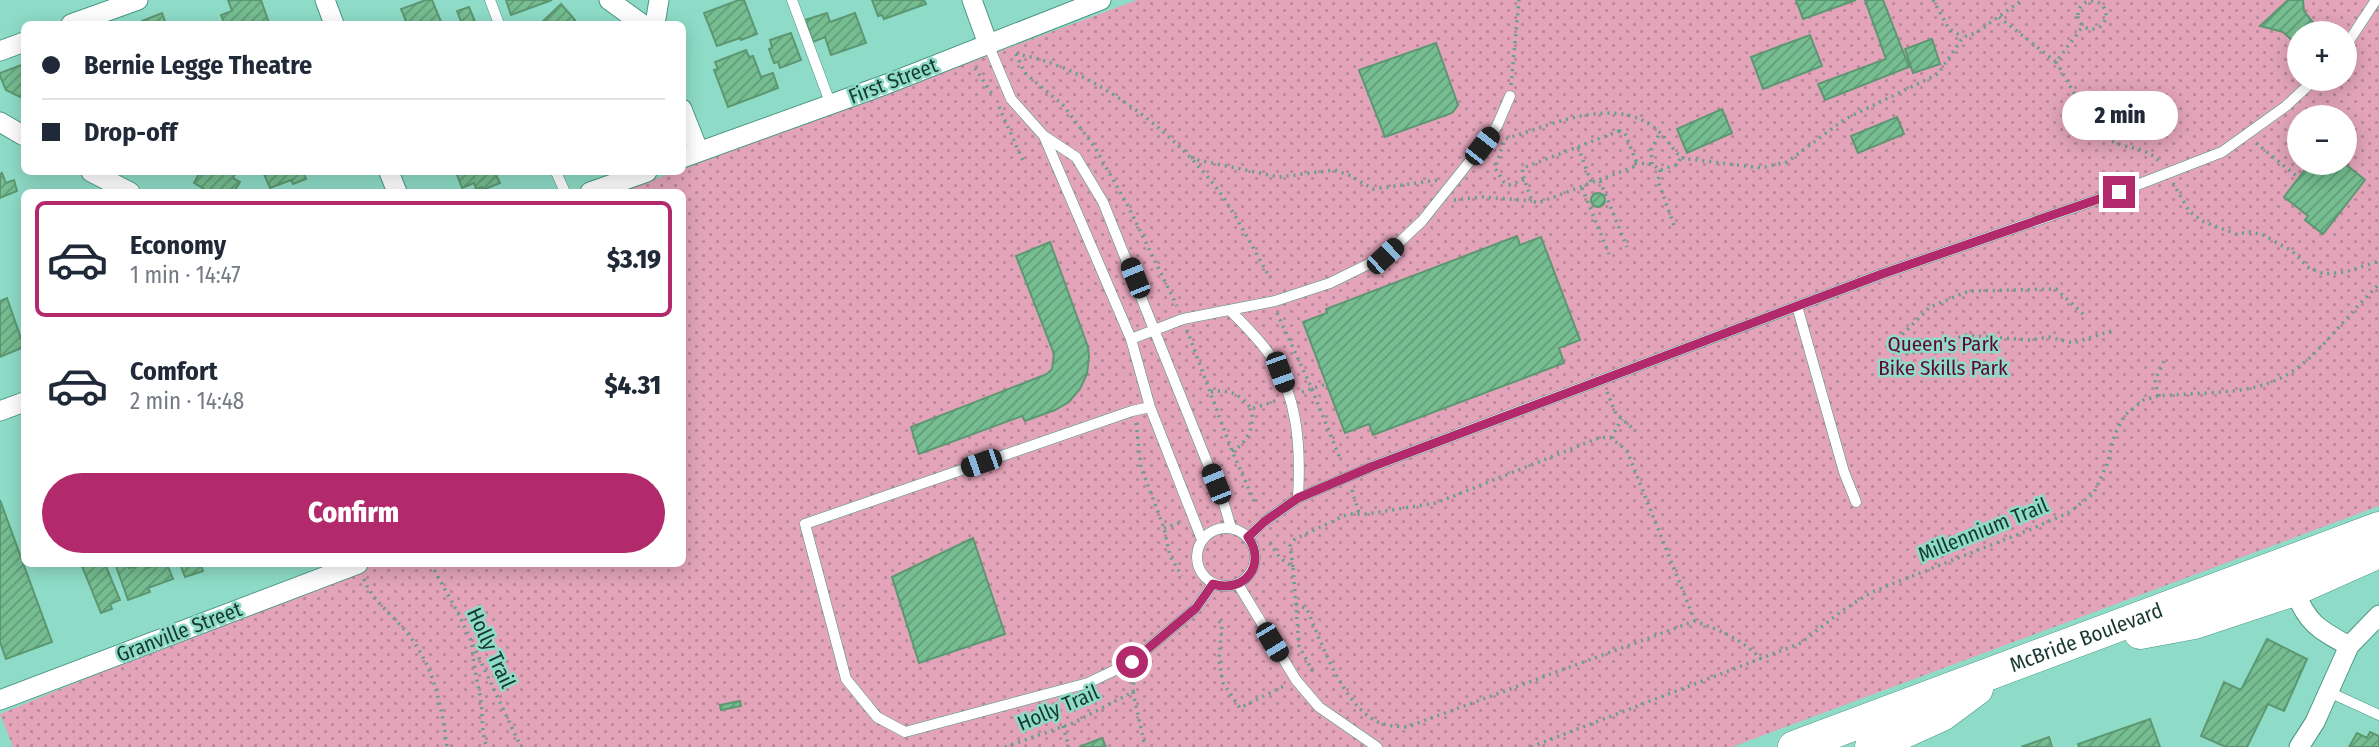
<!DOCTYPE html>
<meta charset="utf-8">
<style>
body{margin:0;font-family:"Fira Sans Condensed",sans-serif;background:#f6f6f7;color:#1f2937;height:100vh;display:flex;flex-direction:column;font-size:26px;white-space:nowrap}
*{box-sizing:border-box;margin:0}
p{font-size:23px;color:#747a83}
.icon{flex:none;width:38px;height:38px;fill:none;stroke:currentColor;stroke-width:2;stroke-linecap:round;stroke-linejoin:round}
.map{position:relative;flex:1;overflow:hidden}
.side{position:absolute;left:21px;top:189px;width:665px;height:378px;display:flex;flex-direction:column;background:#fff;border-radius:10px;box-shadow:0 4px 18px #0003}
.side>*{flex:none}
.hud{position:absolute;left:21px;top:21px;width:665px;height:154px;border-radius:10px;box-shadow:0 4px 18px #0003;display:grid;align-content:center;height:154px;padding:0 21px;background:#fff}
.tools{position:absolute;left:2287px;top:21px;display:grid;gap:14px}
.tools a{display:grid;place-items:center;width:70px;height:70px;border-radius:50%;background:#fff;box-shadow:0 4px 18px #0003;font-size:35px}
.end{position:absolute;width:32px;height:32px;margin:-16px;border:9px solid #b22a6c;background:#fff;box-shadow:0 0 0 4px #fff}
.from{border-radius:50%}
.bubble{position:absolute;height:49px;border-radius:24px;background:#fff;box-shadow:0 4px 18px #0003;font-size:23px;font-weight:800;line-height:49px;text-align:center}
.car{position:absolute;width:21px;height:42px;margin:-21px -10px;border-radius:9px;box-shadow:0 0 5px 2px #0007;background:linear-gradient(#222 24%,#8ab4d8 0 40%,#222 0 76%,#8ab4d8 0 86%,#222 0)}
.hud b{display:flex;align-items:center;gap:24px;height:66px;font-size:26px}
.hud b+b{border-top:2px solid #e0e1e3}
.hud i{width:18px;height:18px;background:#1f2937}
ul{padding:12px 0 0;list-style:none}
li{display:flex;align-items:center;gap:21px;height:116px;margin:0 14px 10px;padding:0 7px;border:4px solid transparent;border-radius:10px}
li div{flex:1}
li b{display:block;font-size:26px}
li em{font-style:normal;font-weight:800}
li.on{border-color:#b22a6c}
li>.icon{width:63px;height:63px;stroke-width:1.5}
.primary-button{display:flex;gap:14px;margin-top:auto;padding:14px 21px}
.primary-button a{flex:1;height:80px;border-radius:42px;background:#b22a6c;color:#fff;font-size:28px;font-weight:800;line-height:80px;text-align:center}
.map>svg:first-child{display:block}
</style>
<div class="map">
<svg width="2379" height="747" viewBox="0 0 2379 747">
<defs>
<pattern id="park-dots" width="8" height="8" patternUnits="userSpaceOnUse" patternTransform="scale(1.75)"><rect width="8" height="8" fill="#e3a4ba"/><path d="M2 2h.1M6 6h.1" fill="none" stroke="#b78798" stroke-width="1.8" stroke-linecap="round"/></pattern>
<pattern id="building-hatch" width="6" height="6" patternUnits="userSpaceOnUse" patternTransform="scale(1.75)"><rect width="6" height="6" fill="#76be91"/><path d="M-1 1l2-2M0 6l6-6M5 7l2-2" fill="none" stroke="#609b77"/></pattern>
</defs>
<rect width="100%" height="100%" fill="#8edcc7"/>
<path fill="url(#park-dots)" fill-rule="evenodd" d="M1137,0H2379V506L1732,747H13L0,714L363,564H682V192H619L675,172H682L683,169ZM2300,33H2345V79H2300ZM2300,117H2345V163H2300Z"/>
<path fill="url(#building-hatch)" stroke="#5c9772" stroke-width="2" d="M228,0H261L269,23L221,24L224,23L221,15L232,11Z
M426,0H432L442,24H402L401,23L406,21L401,9Z
M506,0H552L511,15Z
M739,0H744L757,34L741,40L740,38L717,46L704,13Z
M872,0H924L926,4L884,19L882,15L878,16Z
M1796,0H1856L1803,19Z
M1865,0H1883L1909,67L1825,100L1818,84L1886,59Z
M2288,0H2303L2304,11L2315,25L2306,33H2300V39L2295,43L2283,32L2260,26Z
M561,4L575,20L573,22L575,24H542L541,23Z
M469,7L476,24H462L457,11Z
M162,13L166,24H142V21Z
M827,13L830,22L855,13L866,43L831,55L825,37L813,42L805,20Z
M791,33L801,60L780,68L778,62L774,63L769,49L772,48L770,40Z
M1810,35L1822,66L1763,89L1751,57Z
M1932,39L1940,64L1913,73L1905,49Z
M1436,43L1458,105L1452,113L1385,137L1359,70Z
M746,50L749,57L753,56L761,77L773,73L778,88L728,107L714,70L718,69L715,62Z
M24,64V99L6,90L0,76V73Z
M1722,109L1732,133L1687,153L1677,129Z
M1897,117L1904,134L1858,153L1851,136Z
M2310,163H2315L2330,174L2339,163H2344L2365,180L2323,234L2305,220L2308,216L2284,197Z
M200,172H236L233,178L240,182L234,192H203L204,189L194,183Z
M270,172H312L304,174L306,179L293,184L291,180L270,188L264,174Z
M456,172H498L499,174L496,175L500,183L483,190L482,187L476,189L474,183L462,188Z
M2,173L6,183L14,180L17,191L0,198V174Z
M1591 200a7 7 0 1 1 14 0a7 7 0 1 1-14 0Z
M1517,236L1520,245L1541,237L1580,340L1559,348L1564,363L1373,435L1369,424L1345,433L1303,322L1327,313L1326,309Z
M1050,242L1088,347L1089,357L1087,374L1080,389L1069,402L1055,410L1025,421L1022,416L919,454L911,427L1047,374L1052,369L1054,354L1016,256Z
M7,298L24,347L0,357V301Z
M0,500L52,642L6,659L0,642Z
M973,538L1005,634L919,663L892,577Z
M88,564H105L120,600L110,604L112,609L101,613L82,566Z
M122,564H127L129,568L145,564L147,568L159,564H167L173,579L148,588L150,592L128,600L116,566Z
M180,564H204L201,565L203,571L185,577Z
M2267,639L2307,659L2284,711L2268,704L2247,747H2226L2201,736L2224,682L2241,690Z
M740,701L741,706L721,710L720,705Z
M2150,719L2160,747H2079L2078,744Z
M2370,732L2379,736V747H2349L2357,733L2367,738Z
M2049,737L2052,747H2021Z
M1102,738L1106,747H1079Z"/>
<g fill="none" stroke-linecap="round" stroke-linejoin="round">
<defs>
<path id="service" d="M490,0L499,24
M792,0L831,105
M988,44L1011,99L1044,136L1076,157L1103,202L1225,507L1231,528
M2345,47L2376,0
M1044,136L1131,339L1150,407L1202,540
M556,172L565,192
M1797,306L1844,472L1856,502
M1230,310C1242,323 1256,336 1267,351C1298,393 1301,447 1298,498
M1131,339L1183,319L1275,301L1330,283L1385,256L1422,221L1482,146L1497,126L1510,96
M1150,407L1132,411L805,524L846,679L877,717L905,732L1088,683L1132,662L1196,608L1213,584
M1197 557a29 29 0 1 1 58 0a29 29 0 1 1-58 0Z
M1248,537L1264,522L1298,498L1371,467L1882,274L2119,192L2222,152L2286,106L2315,79
M1238,584L1296,680L1319,707L1377,747
M2329,692L2379,715"/>
<path id="minor" d="M325,0L334,24
M609,0L642,24
M972,0L988,44
M71,24L138,0
M655,24L659,0
M0,51L24,42
M682,109L699,152
M0,122L24,136
M682,158L887,84L1101,0
M91,172L130,192
M389,172L397,192
M590,192L647,172
M0,411L24,402
M2294,590C2308,624 2318,629 2349,646
M0,700L358,564
M2299,747L2315,722L2349,646L2379,615"/>
<g id="primary">
<path d="M2140,633L2194,623L2294,590L2379,552"/>
<path id="s1" d="M1794,747L2379,528"/>
<path d="M1871,747L1942,715L1977,689"/>
</g>
</defs>
<use href="#service" stroke="#499684" stroke-width="11"/>
<use href="#minor" stroke="#499684" stroke-width="21"/>
<use href="#primary" stroke="#499684" stroke-width="33"/>
<path stroke="#619f8e" stroke-width="3.5" stroke-dasharray="2 5" stroke-linecap="butt" d="M1933,0L1949,29L1963,37
M2078 15a14 14 0 1 1 28 0a14 14 0 1 1-28 0Z
M1999,17L2056,62L2083,26
M1016,54C1089,65 1178,134 1221,194C1239,220 1254,250 1270,278
M1016,54L1025,73L1063,105L1094,146L1128,206L1177,306
M2056,62C2068,80 2091,129 2108,139C2128,151 2143,144 2161,163
M975,68L992,94
M1511,85L1519,0
M999,107L1024,163
M1619,131L1625,133L1636,161L1633,167L1538,203L1532,201L1522,173L1523,168Z
M2256,143L2299,178
M1578,147L1592,184
M1191,157L1198,160L1279,177L1335,170L1351,176L1373,189L1438,180
M1635,163L1652,164L1660,170L1676,165L1681,158
M1652,164L1651,150L1659,134
M1660,170L1658,181L1675,228
M1524,180L1509,185L1504,182L1495,168L1505,139C1549,126 1610,96 1652,126C1663,133 1672,148 1681,158L1761,168L1787,162L1845,119L1938,74L1963,37L1976,33L2022,0
M1600,181L1627,247
M2173,183L2189,211L2202,221L2236,234L2250,232L2263,235L2292,251L2309,268L2325,274L2345,272L2379,261
M1582,188L1609,254
M1454,200L1483,197L1532,201
M1277,313L1312,389L1341,461
M2083,314L2056,289L1969,291L1930,307L1902,335L1907,354L1939,348L1964,335L2030,340L2049,337L2073,343L2111,331
M1187,330L1232,451L1256,505
M1211,392C1228,388 1242,395 1251,409L1278,400
M1302,392L1326,384
M1607,392L1616,414L1636,431
M2158,396L2155,380L2165,359
M1136,423L1141,467L1164,528L1170,556L1182,576
M1611,438L1622,419
M1232,451C1248,443 1255,426 1251,409
M1352,490L1359,513
M1164,528L1182,522
M1270,543L1280,558L1293,567L1299,646L1312,670L1310,672
M431,564L459,615L521,747
M1293,567L1290,546L1295,539L1348,514H1367L1436,503L1601,437L1611,438L1627,451L1695,621
M364,579C372,601 394,616 408,634C434,667 442,706 447,747
M1296,604L1307,609C1321,642 1340,697 1371,718C1382,726 1394,726 1407,727L1695,621C1721,631 1742,639 1761,659
M1219,621L1222,624L1219,660L1223,683L1240,708L1284,686
M472,645C473,665 478,683 481,702C483,717 481,733 487,747
M1133,692L1145,747
M1063,726L1069,747
M1005,747L1073,723L1133,692L1134,676
M1531,747L1801,643L1843,610L1872,592L2029,530L2070,512L2094,493L2107,464L2115,434L2125,415L2144,400L2158,396C2189,393 2239,394 2266,384C2303,372 2323,344 2349,316C2358,305 2369,295 2379,284"/>
<use href="#service" stroke="#fff" stroke-width="10"/>
<use href="#minor" stroke="#fff" stroke-width="19"/>
<use href="#primary" stroke="#fff" stroke-width="32"/>
</g>
<g fill="none" stroke-linecap="round" stroke-linejoin="round">
<path stroke="#b22a6c" stroke-width="9" d="M1132,662L1196,608L1213,584C1245,594 1267,564 1248,537L1264,522L1298,498L1371,467L1882,274L2119,192"/>
</g>
<g text-anchor="middle" dominant-baseline="central" stroke-width="5" stroke-linejoin="round" paint-order="stroke">
<g font-size="21" fill="#173830" stroke="#8edcc7">
<text transform="translate(893 81) rotate(-21)">First Street</text>
<text transform="translate(1983 530) rotate(-22)">Millennium Trail</text>
<text transform="translate(179 632) rotate(-21)">Granville Street</text>
<text stroke="none"><textPath href="#s1" startOffset="312">McBride Boulevard</textPath></text>
<text transform="translate(491 648) rotate(65)">Holly Trail</text>
<text transform="translate(1058 708) rotate(-23)">Holly Trail</text>
</g>
<g font-size="21" fill="#610636" stroke="#8edcc7">
<text x="1943" y="344">Queen's Park<tspan x="1943" dy="24">Bike Skills Park</tspan></text>
</g>
</g>
</svg>
<div class="tools">
<a>+</a>
<a>−</a>
</div>
<i class="end from" style="left:1132px;top:662px"></i>
<i class="end" style="left:2119px;top:192px"></i>
<div class="bubble" style="left:2062px;top:91px;width:116px">2 min</div>
<i class="car" style="left:1482px;top:146px;rotate:38deg"></i>
<i class="car" style="left:1385px;top:256px;rotate:47deg"></i>
<i class="car" style="left:1135px;top:278px;rotate:338deg"></i>
<i class="car" style="left:1280px;top:372px;rotate:160deg"></i>
<i class="car" style="left:981px;top:463px;rotate:251deg"></i>
<i class="car" style="left:1216px;top:484px;rotate:338deg"></i>
<i class="car" style="left:1272px;top:642px;rotate:149deg"></i>
<div class="hud">
<b><i class="from"></i>Bernie Legge Theatre</b>
<b><i></i>Drop-off</b>
</div>
<section class="side">
<ul>
<li class="on"><svg class="icon" aria-label="car" viewBox="0 0 24 24"><path d="M5 17H2v-5l4-1 3-4h7l3 4 3 1v5h-3M9 17h6M6 11h13"/><circle cx="7" cy="17" r="2"/><circle cx="17" cy="17" r="2"/></svg><div><b>Economy</b><p>1 min · 14:47</p></div><em>$3.19</em></li>
<li><svg class="icon" aria-label="car" viewBox="0 0 24 24"><path d="M5 17H2v-5l4-1 3-4h7l3 4 3 1v5h-3M9 17h6M6 11h13"/><circle cx="7" cy="17" r="2"/><circle cx="17" cy="17" r="2"/></svg><div><b>Comfort</b><p>2 min · 14:48</p></div><em>$4.31</em></li>
</ul>
<div class="primary-button"><a>Confirm</a></div>
</section>
</div>
